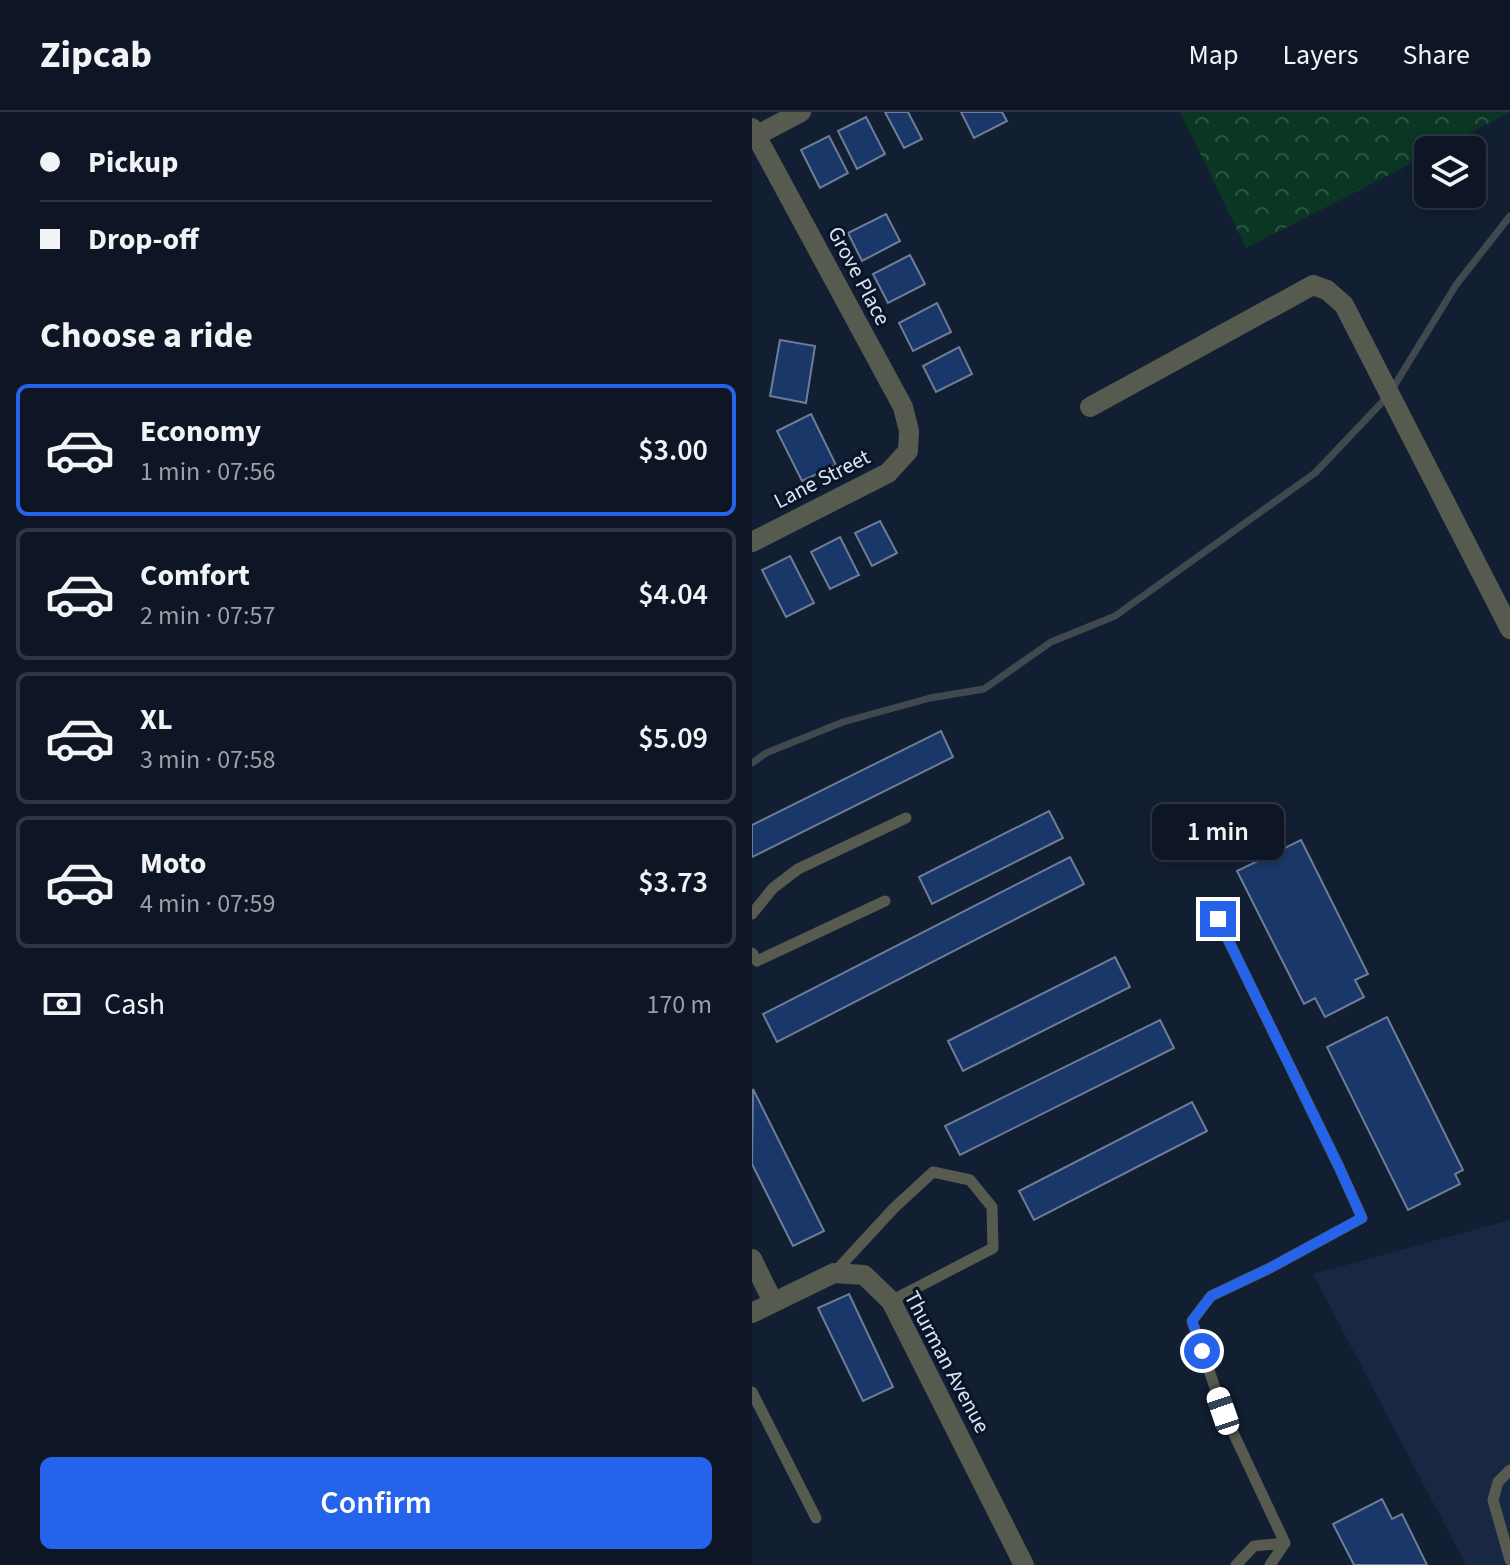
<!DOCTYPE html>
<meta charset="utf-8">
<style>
body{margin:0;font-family:"Source Sans 3",sans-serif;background:#1c2332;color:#f1f3f6;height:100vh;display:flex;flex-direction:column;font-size:30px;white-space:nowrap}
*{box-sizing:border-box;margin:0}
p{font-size:26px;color:#9b9fa7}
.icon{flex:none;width:44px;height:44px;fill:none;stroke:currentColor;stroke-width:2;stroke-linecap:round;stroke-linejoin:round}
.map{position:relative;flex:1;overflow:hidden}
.details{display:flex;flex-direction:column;background:#0e1626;width:752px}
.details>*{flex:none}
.hud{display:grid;align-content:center;height:176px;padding:0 40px;background:#0e1626}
.buttons{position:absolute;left:662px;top:24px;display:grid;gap:16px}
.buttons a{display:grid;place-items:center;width:72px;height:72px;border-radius:12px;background:#0e1626;box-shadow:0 4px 12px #0003,0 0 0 2px #2e3543;font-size:40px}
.end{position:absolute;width:36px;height:36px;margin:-18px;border:10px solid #2563eb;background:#fff;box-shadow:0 0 0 4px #fff}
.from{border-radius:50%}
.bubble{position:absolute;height:56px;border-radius:12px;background:#0e1626;box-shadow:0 4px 12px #0003,0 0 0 2px #2e3543;font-size:26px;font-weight:600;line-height:56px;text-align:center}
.car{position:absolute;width:24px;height:48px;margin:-24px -12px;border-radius:10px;box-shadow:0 0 6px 2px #0007;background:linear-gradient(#fff 24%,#345 0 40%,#fff 0 76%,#345 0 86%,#fff 0)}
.hud b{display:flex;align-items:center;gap:28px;height:76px;font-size:30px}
.hud b+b{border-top:2px solid #2e3543}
.hud i{width:20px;height:20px;background:#f1f3f6}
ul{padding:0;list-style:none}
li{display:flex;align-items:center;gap:24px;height:132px;margin:0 16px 12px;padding:0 24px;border:4px solid #2e3543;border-radius:12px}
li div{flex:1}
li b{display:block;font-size:30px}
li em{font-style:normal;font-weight:600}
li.current{border-color:#2563eb}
li>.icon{width:72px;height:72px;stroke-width:1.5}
h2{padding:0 40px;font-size:36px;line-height:96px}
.pay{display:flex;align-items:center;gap:20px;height:88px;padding:0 40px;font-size:30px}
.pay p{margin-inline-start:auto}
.primary-button{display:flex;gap:16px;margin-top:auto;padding:16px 40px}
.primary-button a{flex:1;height:92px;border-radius:12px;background:#2563eb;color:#fff;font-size:32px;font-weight:600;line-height:92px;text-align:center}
header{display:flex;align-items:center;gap:48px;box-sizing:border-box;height:112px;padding:0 40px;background:#0e1626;border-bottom:2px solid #2e3543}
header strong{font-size:38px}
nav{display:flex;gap:44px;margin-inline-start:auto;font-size:28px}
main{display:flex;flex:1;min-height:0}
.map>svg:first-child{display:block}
</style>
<header>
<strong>Zipcab</strong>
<nav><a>Map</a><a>Layers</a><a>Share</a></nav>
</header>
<main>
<section class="details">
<div class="hud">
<b><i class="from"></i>Pickup</b>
<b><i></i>Drop-off</b>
</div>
<h2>Choose a ride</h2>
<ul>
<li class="current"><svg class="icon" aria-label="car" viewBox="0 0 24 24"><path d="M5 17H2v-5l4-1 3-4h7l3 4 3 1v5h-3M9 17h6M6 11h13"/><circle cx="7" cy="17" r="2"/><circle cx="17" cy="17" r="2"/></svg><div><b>Economy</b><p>1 min · 07:56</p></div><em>$3.00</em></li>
<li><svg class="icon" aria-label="car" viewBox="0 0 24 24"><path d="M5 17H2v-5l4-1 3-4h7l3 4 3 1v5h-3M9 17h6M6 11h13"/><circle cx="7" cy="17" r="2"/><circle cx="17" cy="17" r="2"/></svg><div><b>Comfort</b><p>2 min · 07:57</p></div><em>$4.04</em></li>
<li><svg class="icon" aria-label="car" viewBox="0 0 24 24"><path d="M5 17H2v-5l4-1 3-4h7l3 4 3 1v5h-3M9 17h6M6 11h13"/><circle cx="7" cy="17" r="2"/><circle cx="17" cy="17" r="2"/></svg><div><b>XL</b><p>3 min · 07:58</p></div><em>$5.09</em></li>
<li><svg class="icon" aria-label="car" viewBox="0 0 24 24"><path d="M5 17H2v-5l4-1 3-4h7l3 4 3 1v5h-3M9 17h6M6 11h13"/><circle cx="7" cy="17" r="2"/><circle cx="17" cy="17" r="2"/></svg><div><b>Moto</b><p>4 min · 07:59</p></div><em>$3.73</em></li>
</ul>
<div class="pay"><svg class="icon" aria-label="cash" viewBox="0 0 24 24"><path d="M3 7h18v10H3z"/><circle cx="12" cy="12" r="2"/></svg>Cash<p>170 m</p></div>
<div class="primary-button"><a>Confirm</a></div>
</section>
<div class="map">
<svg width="758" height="1453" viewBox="0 0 758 1453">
<defs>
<pattern id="forest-crowns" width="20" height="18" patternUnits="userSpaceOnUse" patternTransform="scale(2)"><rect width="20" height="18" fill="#0c3624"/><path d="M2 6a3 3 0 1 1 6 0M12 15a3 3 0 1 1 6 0" fill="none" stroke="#2f5344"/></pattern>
</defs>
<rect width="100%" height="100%" fill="#121e32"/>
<path fill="#182842" d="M758,1108V1453H714L561,1162Z"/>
<path fill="url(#forest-crowns)" d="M428,0H758L685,38H676V43L494,136Z"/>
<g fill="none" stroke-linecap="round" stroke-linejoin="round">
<path stroke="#41494f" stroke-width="7" d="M0,651L14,641L91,610L178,586L232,577L299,530L363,504L563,361L636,284L704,173L758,104"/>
</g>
<path fill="#1a3769" stroke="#6e7d97" stroke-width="2" d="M133,0H156L170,27L152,36Z
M209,0H250L255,9L222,26Z
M114,5L133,42L105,57L86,19Z
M77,24L96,61L68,76L49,38Z
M134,102L148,129L110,149L96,121Z
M158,143L173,172L136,191L121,162Z
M185,191L199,220L161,239L147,211Z
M28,228L63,234L54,291L18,284Z
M207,235L220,262L184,280L171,254Z
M59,302L84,353L50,369L25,319Z
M128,409L145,441L120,454L103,421Z
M88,425L107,463L78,477L59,440Z
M38,444L62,491L34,505L10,458Z
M189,619L201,645L0,745V713Z
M297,699L311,726L180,792L167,765Z
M549,728L616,862L603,868L612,885L573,905L563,886L552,892L485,759Z
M318,745L332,772L25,930L11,902Z
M363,845L378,875L211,959L196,929Z
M635,905L711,1058L703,1062L708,1072L656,1098L575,935Z
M408,908L422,936L208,1043L193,1014Z
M1,977L72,1119L41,1134L0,1052Z
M440,990L455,1019L282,1108L267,1079Z
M97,1182L141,1275L111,1289L66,1196Z
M630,1387L640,1407L650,1402L675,1453H602L581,1412Z"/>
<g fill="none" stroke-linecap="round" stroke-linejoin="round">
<path stroke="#575b4f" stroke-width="11" d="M0,802L21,776L46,757L154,706
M466,807L587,1055L610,1106L518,1156L459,1184L440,1209L471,1299L533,1431
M0,841L5,849L133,789
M82,1161L142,1096L181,1060L218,1068L240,1095L241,1136L139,1189
M0,1280L64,1406
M758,1358L746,1370L741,1388L758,1448
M484,1453L502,1434L533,1431
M518,1453L533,1431"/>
<path stroke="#575b4f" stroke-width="20" d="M0,16L151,295L157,319L156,339L136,361L0,430
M0,26L49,0
M338,295L561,173L575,178L592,193L758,517
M0,1147L21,1190
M0,1201L82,1161L112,1163L139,1189L272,1453"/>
</g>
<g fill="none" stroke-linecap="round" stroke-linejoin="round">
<path stroke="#2563eb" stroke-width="10" d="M450,1239L440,1209L459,1184L518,1156L610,1106L587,1055L466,807"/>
</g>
<g text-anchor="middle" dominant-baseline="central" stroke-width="6" stroke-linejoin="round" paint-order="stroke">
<g font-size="22" fill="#dae3f1" stroke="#091428">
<text transform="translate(107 164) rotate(62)">Grove Place</text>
<text transform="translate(70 367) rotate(-27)">Lane Street</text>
<text transform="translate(195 1250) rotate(62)">Thurman Avenue</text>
</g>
</g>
</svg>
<div class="buttons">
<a><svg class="icon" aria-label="layers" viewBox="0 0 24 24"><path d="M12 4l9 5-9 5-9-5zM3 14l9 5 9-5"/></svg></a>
</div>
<i class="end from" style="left:450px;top:1239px"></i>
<i class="end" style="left:466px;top:807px"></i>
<div class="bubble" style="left:400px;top:692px;width:132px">1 min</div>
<i class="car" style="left:471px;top:1299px;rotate:341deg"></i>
</div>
</main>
